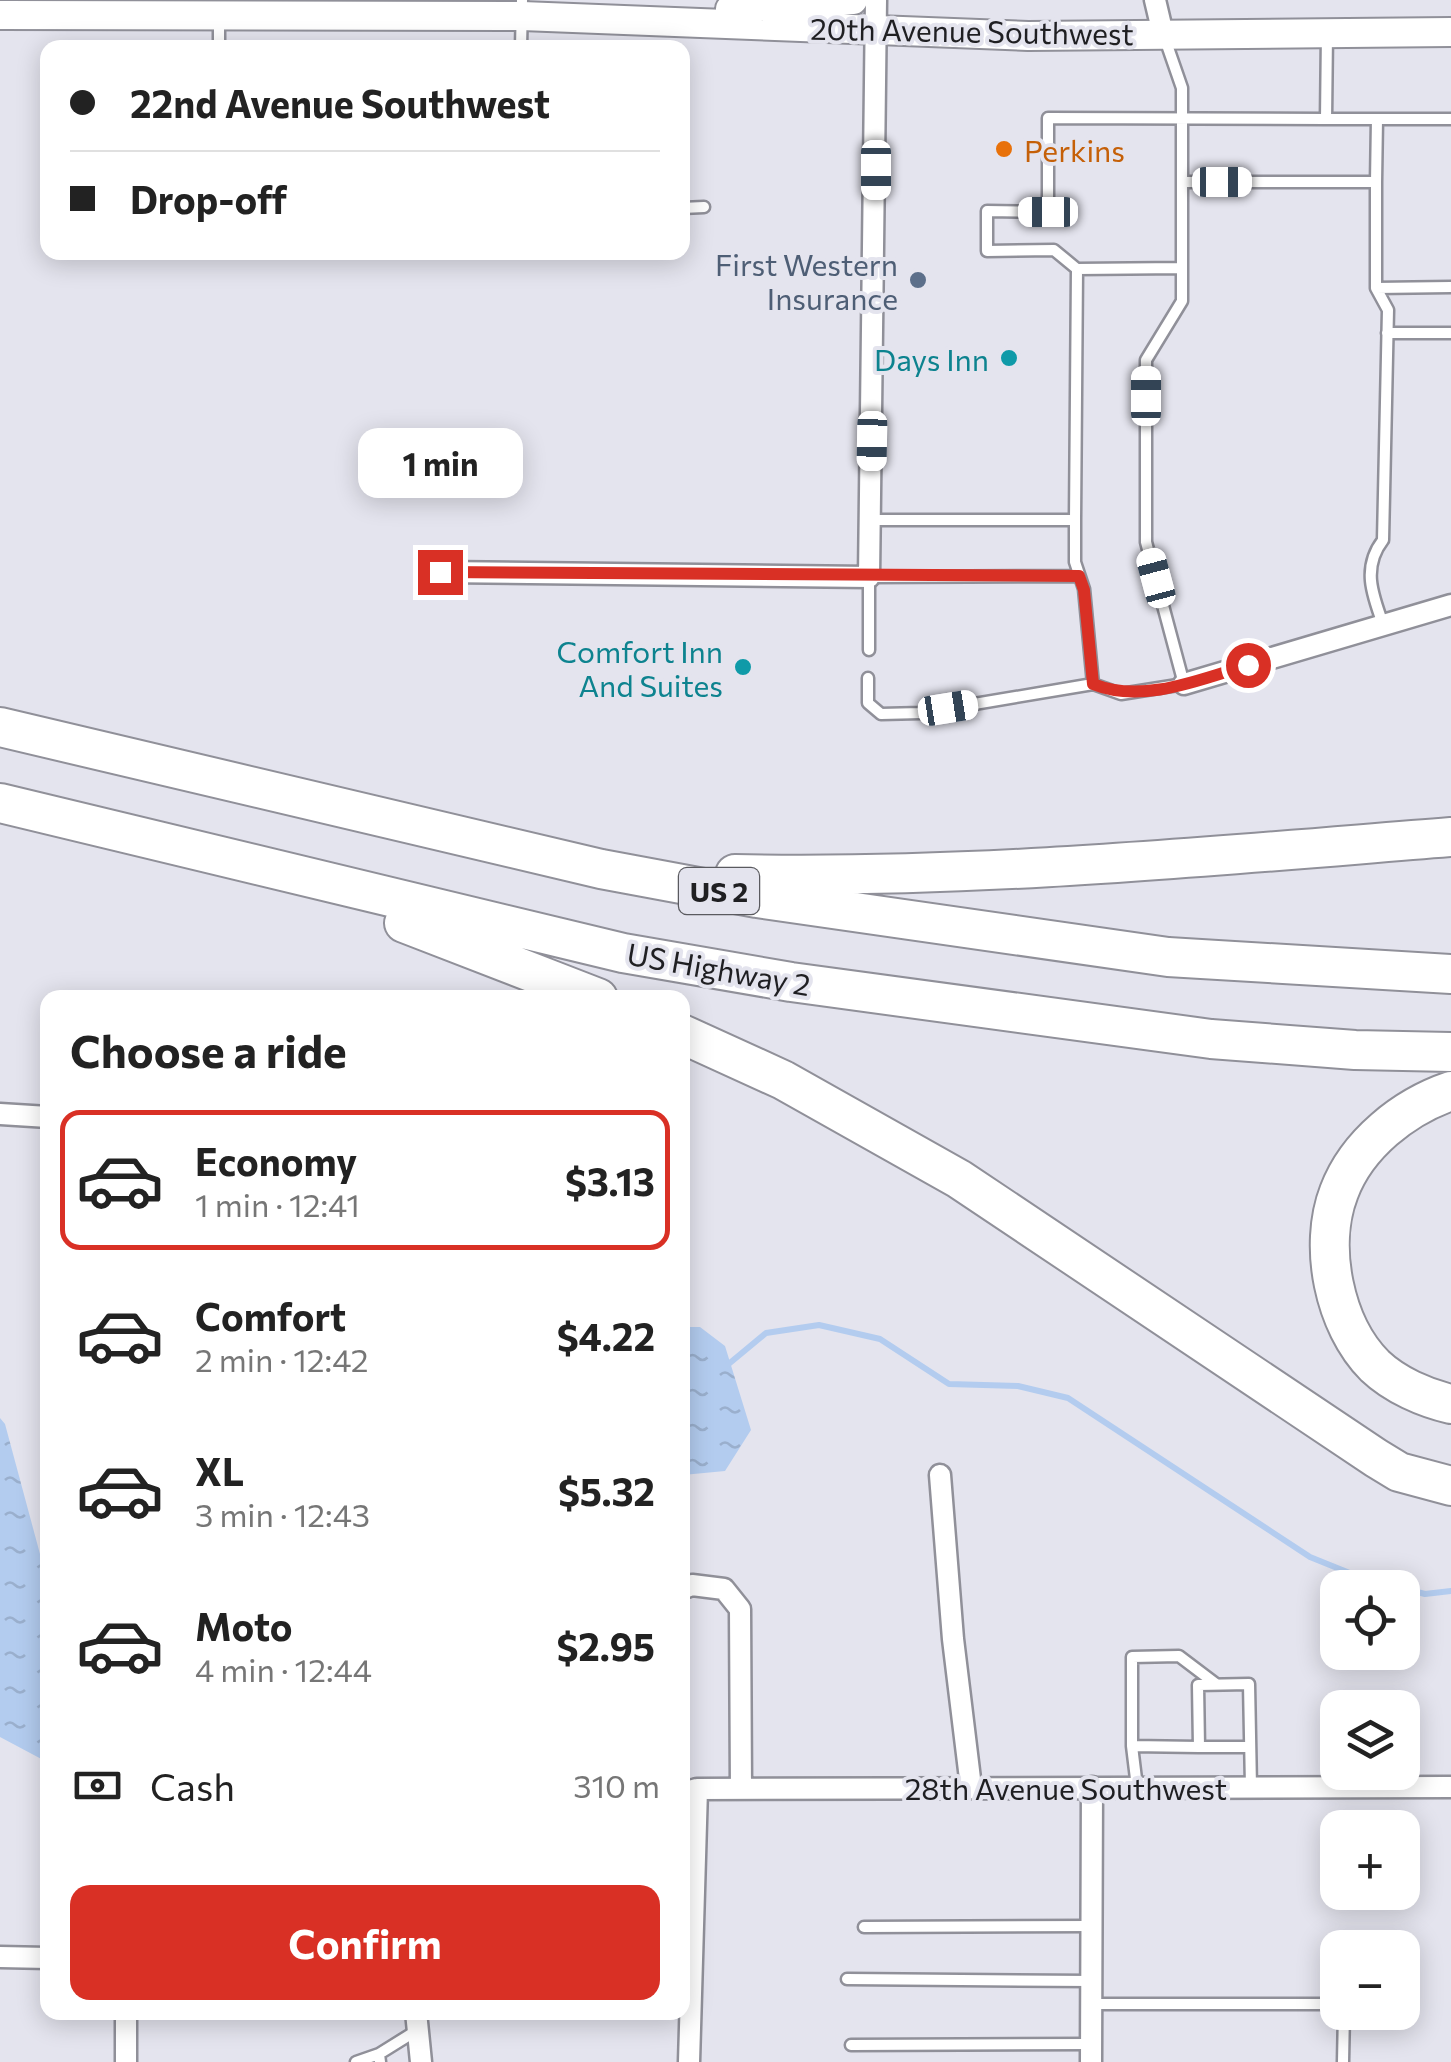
<!DOCTYPE html>
<meta charset="utf-8">
<style>
body{margin:0;font-family:Commissioner,sans-serif;background:#f6f6f6;color:#222;height:100vh;display:flex;flex-direction:column;font-size:38px;white-space:nowrap}
*{box-sizing:border-box;margin:0}
p{font-size:32px;color:#767676}
.icon{flex:none;width:55px;height:55px;fill:none;stroke:currentColor;stroke-width:2;stroke-linecap:round;stroke-linejoin:round}
.map{position:relative;flex:1;overflow:hidden}
.details{position:absolute;left:40px;top:990px;width:650px;height:1030px;display:flex;flex-direction:column;background:#fff;border-radius:20px;box-shadow:0 5px 25px #0003}
.details>*{flex:none}
.top-card{position:absolute;left:40px;top:40px;width:650px;height:220px;border-radius:20px;box-shadow:0 5px 25px #0003;display:grid;align-content:center;height:220px;padding:0 30px;background:#fff}
.fabs{position:absolute;left:1320px;top:1570px;display:grid;gap:20px}
.fabs a{display:grid;place-items:center;width:100px;height:100px;border-radius:20px;background:#fff;box-shadow:0 5px 25px #0003;font-size:50px}
.end{position:absolute;width:45px;height:45px;margin:-22px;border:12px solid #d93025;background:#fff;box-shadow:0 0 0 5px #fff}
.from{border-radius:50%}
.bubble{position:absolute;height:70px;border-radius:20px;background:#fff;box-shadow:0 5px 25px #0003;font-size:32px;font-weight:700;line-height:70px;text-align:center}
.car{position:absolute;width:30px;height:60px;margin:-30px -15px;border-radius:12px;box-shadow:0 0 8px 2px #0007;background:linear-gradient(#fff 24%,#345 0 40%,#fff 0 76%,#345 0 86%,#fff 0)}
.top-card b{display:flex;align-items:center;gap:35px;height:95px;font-size:38px}
.top-card b+b{border-top:2px solid #e0e0e0}
.top-card i{width:25px;height:25px;background:#222}
ul{padding:0;list-style:none}
li{display:flex;align-items:center;gap:30px;height:140px;margin:0 20px 15px;padding:0 10px;border:5px solid transparent;border-radius:20px}
li div{flex:1}
li b{display:block;font-size:38px}
li em{font-style:normal;font-weight:700}
li.selected{border-color:#d93025}
li>.icon{width:90px;height:90px;stroke-width:1.5}
h2{padding:0 30px;font-size:45px;line-height:120px}
.pay{display:flex;align-items:center;gap:25px;height:110px;padding:0 30px;font-size:38px}
.pay p{margin-inline-start:auto}
.cta{display:flex;gap:20px;margin-top:auto;padding:20px 30px}
.cta a{flex:1;height:115px;border-radius:20px;background:#d93025;color:#fff;font-size:40px;font-weight:700;line-height:115px;text-align:center}
.map>svg:first-child{display:block}
</style>
<div class="map">
<svg width="1451" height="2062" viewBox="0 0 1451 2062">
<defs>
<pattern id="water-ripples" width="26" height="14" patternUnits="userSpaceOnUse" patternTransform="scale(2.5)"><rect width="26" height="14" fill="#b3ccef"/><path d="M2 4q2-2 4 0t4 0M15 11q2-2 4 0t4 0" fill="none" stroke="#9aafcd"/></pattern>
</defs>
<rect width="100%" height="100%" fill="#e4e4ee"/>
<path fill="url(#water-ripples)" d="M683,1327H700L725,1346L751,1430L725,1471L683,1475Z
M0,1418L5,1424L47,1580V1762L0,1737Z"/>
<g fill="none" stroke-linecap="round" stroke-linejoin="round">
<path stroke="#b3ccef" stroke-width="6" d="M725,1367L766,1333L819,1325L880,1339L949,1384L1018,1386L1068,1398L1310,1557L1362,1578L1399,1588
M1402,1588L1425,1594L1451,1591"/>
<defs>
<path id="lane" d="M219,17V48
M521,48L522,0
M1377,119H1451
M1184,182H1376L1377,119H1326
M1376,182V288L1451,287
M682,208L704,207
M1077,269L1054,250L987,251V211L1048,212V118L1326,119L1327,33
M1376,288L1388,310L1383,540C1362,567 1372,594 1383,624
M1387,333H1451
M870,520H1075L1077,269L1182,268
M1075,520V562L1084,589L1093,684
M869,650V577L1079,576
M868,678V703L881,714L921,713L1093,684L1121,694L1184,684L1146,542V360L1182,301V88L1165,39
M1132,1746L1199,1747
M1249,1747H1199L1198,1685L1249,1684L1251,1787
M1137,1787L1132,1746V1657L1179,1656L1216,1684
M864,1927L1091,1926
M847,1979L1091,1981
M1092,2004H1338
M851,2045L1090,2044
M356,2062L379,2054
M380,2062L379,2054L416,2031
M1343,2062L1344,2012"/>
<path id="street" d="M1155,0L1163,34
M441,572L869,577L876,0
M1184,684L1451,605
M0,1114L48,1117
M940,1475L953,1639L971,1787
M682,1589L692,1585L724,1589L740,1609L741,1789
M682,1793L697,1789L1451,1787
M0,1957L48,1958
M416,2012L421,2062
M126,2062V2012
M689,2062L697,1789
M1091,2062L1092,1787"/>
<path id="secondary" d="M730,9L853,0
M0,15L522,16L1028,36L1451,32"/>
<path id="highway" d="M0,727L601,869L757,898L1168,957L1451,974
M0,803L623,953L791,982L1211,1039L1355,1050L1451,1052
M735,874C975,879 1212,856 1451,837
M404,923L598,998
M682,1034L783,1080L959,1179L1376,1458L1399,1472L1451,1486
M1451,1091C1404,1107 1357,1144 1339,1192C1318,1246 1334,1325 1375,1366C1395,1385 1425,1398 1451,1404"/>
</defs>
<use href="#lane" stroke="#909099" stroke-width="15"/>
<use href="#street" stroke="#909099" stroke-width="25"/>
<use href="#secondary" stroke="#909099" stroke-width="32"/>
<use href="#highway" stroke="#909099" stroke-width="42"/>
<use href="#lane" stroke="#fff" stroke-width="10"/>
<use href="#street" stroke="#fff" stroke-width="20"/>
<use href="#secondary" stroke="#fff" stroke-width="28"/>
<use href="#highway" stroke="#fff" stroke-width="38"/>
</g>
<g fill="none" stroke-linecap="round" stroke-linejoin="round">
<path stroke="#d93025" stroke-width="12" d="M440,572L1079,576L1084,590L1093,684C1142,704 1199,680 1248,665"/>
</g>
<circle fill="#e8710a" stroke="#e4e4ee" stroke-width="4" cx="1004" cy="149" r="10"/>
<circle fill="#5c6f8a" stroke="#e4e4ee" stroke-width="4" cx="918" cy="280" r="10"/>
<g fill="#0f9aa8" stroke="#e4e4ee" stroke-width="4">
<circle cx="1009" cy="358" r="10"/>
<circle cx="743" cy="667" r="10"/>
</g>
<g text-anchor="middle" dominant-baseline="central" stroke-width="8" stroke-linejoin="round" paint-order="stroke">
<rect fill="#e4e4ee" stroke="#5a5a5f" stroke-width="2.5" x="679" y="868" width="80" height="46" rx="8"/>
<g font-size="28" font-weight="bold" fill="#1f1f22">
<text x="719" y="891">US 2</text>
</g>
<g font-size="30" fill="#1f1f22" stroke="#e4e4ee">
<text transform="translate(972 30) rotate(1)">20th Avenue Southwest</text>
<text transform="translate(719 968) rotate(10)">US Highway 2</text>
<text x="1066" y="1787">28th Avenue Southwest</text>
</g>
<g font-size="30" fill="#c56008" stroke="#e4e4ee" text-anchor="start">
<text x="1024" y="149">Perkins</text>
</g>
<g font-size="30" fill="#4e5e75" stroke="#e4e4ee" text-anchor="end">
<text x="898" y="263">First Western<tspan x="898" dy="34">Insurance</tspan></text>
</g>
<g font-size="30" fill="#0d838f" stroke="#e4e4ee" text-anchor="end">
<text x="989" y="358">Days Inn</text>
<text x="723" y="650">Comfort Inn<tspan x="723" dy="34">And Suites</tspan></text>
</g>
</g>
</svg>
<div class="fabs">
<a><svg class="icon" aria-label="locate" viewBox="0 0 24 24"><circle cx="12" cy="12" r="6"/><path d="M12 2v4M12 18v4M2 12h4M18 12h4"/></svg></a>
<a><svg class="icon" aria-label="layers" viewBox="0 0 24 24"><path d="M12 4l9 5-9 5-9-5zM3 14l9 5 9-5"/></svg></a>
<a>+</a>
<a>−</a>
</div>
<i class="end from" style="left:1248px;top:665px"></i>
<i class="end" style="left:440px;top:572px"></i>
<div class="bubble" style="left:358px;top:428px;width:165px">1 min</div>
<i class="car" style="left:876px;top:170px;rotate:180deg"></i>
<i class="car" style="left:1222px;top:182px;rotate:90deg"></i>
<i class="car" style="left:1048px;top:212px;rotate:270deg"></i>
<i class="car" style="left:1146px;top:396px;rotate:0deg"></i>
<i class="car" style="left:872px;top:441px;rotate:181deg"></i>
<i class="car" style="left:1156px;top:578px;rotate:345deg"></i>
<i class="car" style="left:948px;top:708px;rotate:81deg"></i>
<div class="top-card">
<b><i class="from"></i>22nd Avenue Southwest</b>
<b><i></i>Drop-off</b>
</div>
<section class="details">
<h2>Choose a ride</h2>
<ul>
<li class="selected"><svg class="icon" aria-label="car" viewBox="0 0 24 24"><path d="M5 17H2v-5l4-1 3-4h7l3 4 3 1v5h-3M9 17h6M6 11h13"/><circle cx="7" cy="17" r="2"/><circle cx="17" cy="17" r="2"/></svg><div><b>Economy</b><p>1 min · 12:41</p></div><em>$3.13</em></li>
<li><svg class="icon" aria-label="car" viewBox="0 0 24 24"><path d="M5 17H2v-5l4-1 3-4h7l3 4 3 1v5h-3M9 17h6M6 11h13"/><circle cx="7" cy="17" r="2"/><circle cx="17" cy="17" r="2"/></svg><div><b>Comfort</b><p>2 min · 12:42</p></div><em>$4.22</em></li>
<li><svg class="icon" aria-label="car" viewBox="0 0 24 24"><path d="M5 17H2v-5l4-1 3-4h7l3 4 3 1v5h-3M9 17h6M6 11h13"/><circle cx="7" cy="17" r="2"/><circle cx="17" cy="17" r="2"/></svg><div><b>XL</b><p>3 min · 12:43</p></div><em>$5.32</em></li>
<li><svg class="icon" aria-label="car" viewBox="0 0 24 24"><path d="M5 17H2v-5l4-1 3-4h7l3 4 3 1v5h-3M9 17h6M6 11h13"/><circle cx="7" cy="17" r="2"/><circle cx="17" cy="17" r="2"/></svg><div><b>Moto</b><p>4 min · 12:44</p></div><em>$2.95</em></li>
</ul>
<div class="pay"><svg class="icon" aria-label="cash" viewBox="0 0 24 24"><path d="M3 7h18v10H3z"/><circle cx="12" cy="12" r="2"/></svg>Cash<p>310 m</p></div>
<div class="cta"><a>Confirm</a></div>
</section>
</div>
